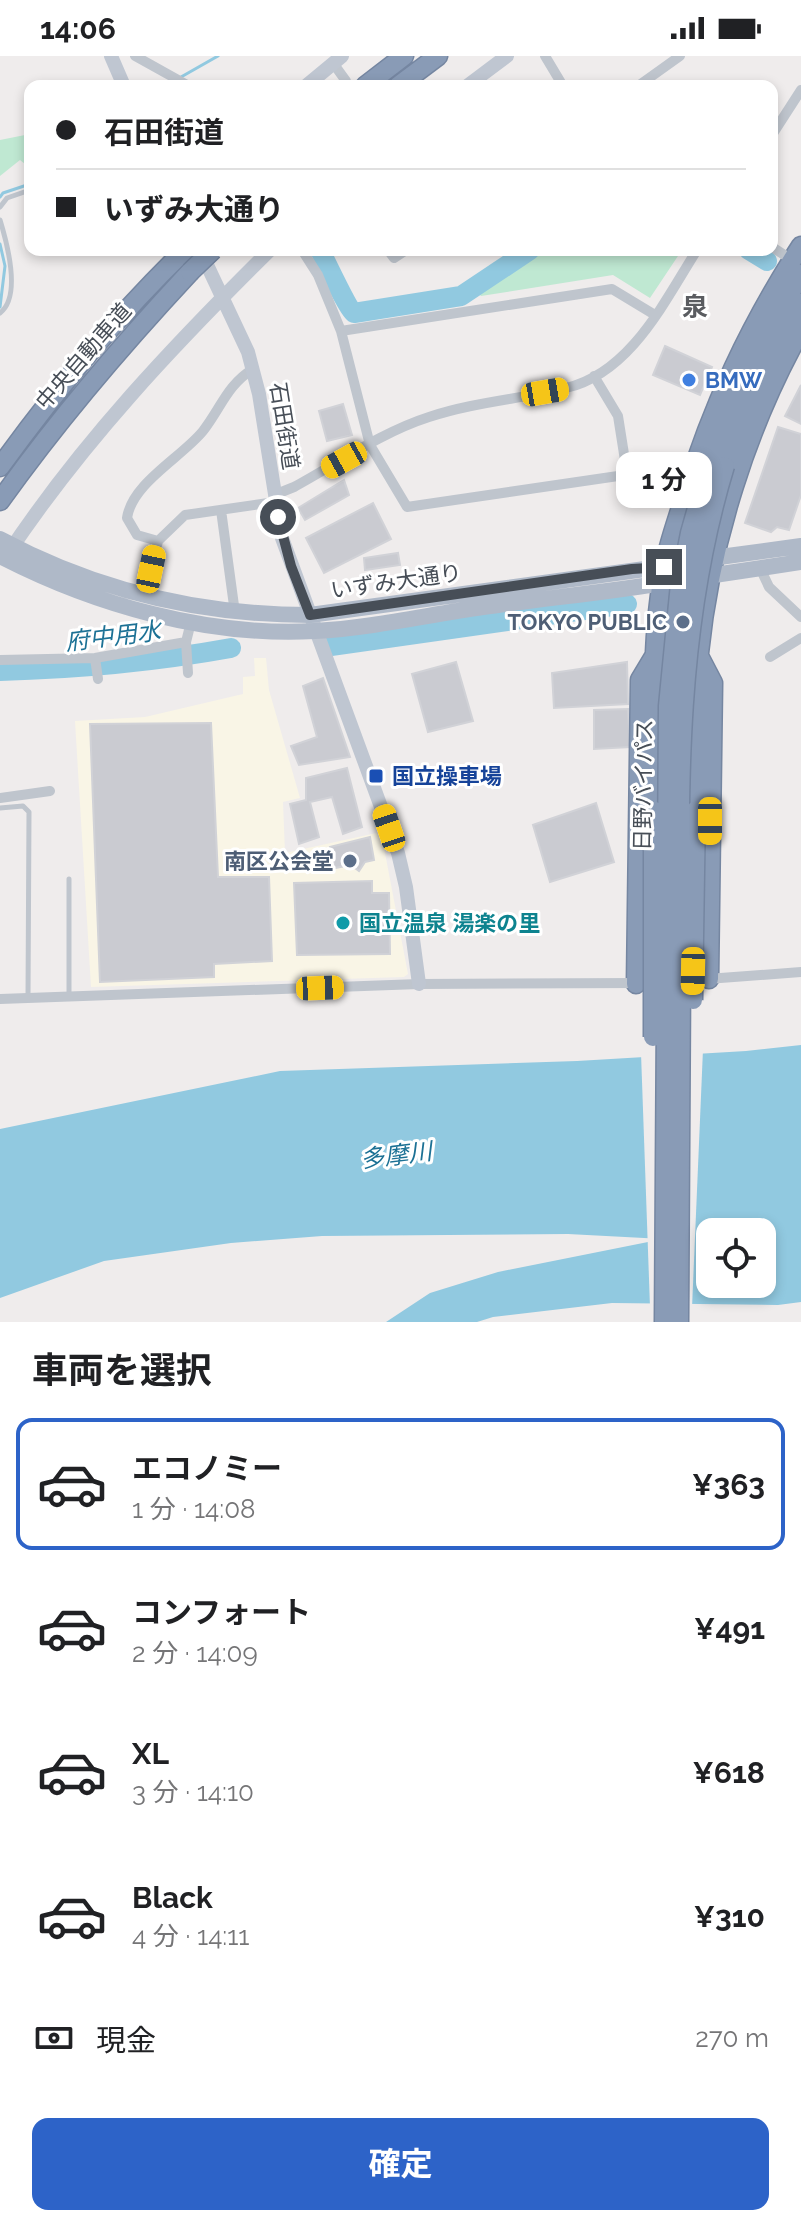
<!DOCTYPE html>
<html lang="ja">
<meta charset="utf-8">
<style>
body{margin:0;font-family:Raleway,"Noto Sans JP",sans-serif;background:#f6f6f6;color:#202124;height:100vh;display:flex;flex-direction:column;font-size:30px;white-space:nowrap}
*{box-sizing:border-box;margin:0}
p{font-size:26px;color:#757577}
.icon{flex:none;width:44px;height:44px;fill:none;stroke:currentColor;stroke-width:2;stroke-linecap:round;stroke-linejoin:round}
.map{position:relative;height:1266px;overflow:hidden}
.side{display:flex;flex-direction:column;background:#fff;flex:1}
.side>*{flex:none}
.hud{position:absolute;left:24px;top:24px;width:754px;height:176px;border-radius:16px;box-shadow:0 4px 12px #0003;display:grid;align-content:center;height:176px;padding:0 32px;background:#fff}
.controls{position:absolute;left:696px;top:1162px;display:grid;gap:16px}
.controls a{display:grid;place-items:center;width:80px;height:80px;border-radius:16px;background:#fff;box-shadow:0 4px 12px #0003;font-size:40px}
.end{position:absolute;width:36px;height:36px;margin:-18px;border:10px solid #474e57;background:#fff;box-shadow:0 0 0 4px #fff}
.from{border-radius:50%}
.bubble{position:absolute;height:56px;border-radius:16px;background:#fff;box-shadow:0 4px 12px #0003;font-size:26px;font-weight:700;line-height:56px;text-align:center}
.car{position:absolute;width:24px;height:48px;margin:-24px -12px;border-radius:10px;box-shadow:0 0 6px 2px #0007;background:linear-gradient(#f5c518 24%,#345 0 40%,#f5c518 0 76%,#345 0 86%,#f5c518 0)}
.hud b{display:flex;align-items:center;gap:28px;height:76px;font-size:30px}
.hud b+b{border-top:2px solid #e0e0e0}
.hud i{width:20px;height:20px;background:#202124}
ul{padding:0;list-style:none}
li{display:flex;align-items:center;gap:24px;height:132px;margin:0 16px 12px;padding:0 16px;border:4px solid transparent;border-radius:16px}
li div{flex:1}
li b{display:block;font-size:30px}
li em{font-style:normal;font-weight:700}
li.selected{border-color:#2d63c8}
li>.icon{width:72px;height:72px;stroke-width:1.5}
h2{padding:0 32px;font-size:36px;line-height:96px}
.pay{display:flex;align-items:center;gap:20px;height:88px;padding:0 32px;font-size:30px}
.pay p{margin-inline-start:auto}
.action{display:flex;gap:16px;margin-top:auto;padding:16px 32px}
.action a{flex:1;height:92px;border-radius:16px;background:#2d63c8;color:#fff;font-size:32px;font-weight:700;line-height:92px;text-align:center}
.status{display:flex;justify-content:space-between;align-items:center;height:56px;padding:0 40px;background:#fff;direction:ltr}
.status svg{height:22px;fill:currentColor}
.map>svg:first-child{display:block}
</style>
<div class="status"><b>14:06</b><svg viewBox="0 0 49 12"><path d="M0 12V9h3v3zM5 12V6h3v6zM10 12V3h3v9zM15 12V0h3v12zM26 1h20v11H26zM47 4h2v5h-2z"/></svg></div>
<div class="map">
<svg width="801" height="1266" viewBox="0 0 801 1266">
<rect width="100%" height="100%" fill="#efecec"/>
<path fill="#f9f5e6" d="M254,602H266L269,634L300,742L283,746L285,797L381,776L408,918L404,921L91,931L75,665L145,661L243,638V621L255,620Z"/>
<path fill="#bfe8d2" d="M30,78V112L20,104L0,120V84Z
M519,194H682L650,242L613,219L481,240L470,228Z"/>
<path fill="#91c9e0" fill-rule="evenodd" d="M801,989V1246L778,1249L612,1247L493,1261L477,1266H386L430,1237L498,1216L663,1183L568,1178L322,1180L231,1187L104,1205L0,1242V1073L280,1015L577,1005L746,995ZM710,1176H762V1228H710Z"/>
<path fill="#efecec" d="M703,993L692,1252L650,1251L641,997Z"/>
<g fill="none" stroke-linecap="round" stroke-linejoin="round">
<path stroke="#91c9e0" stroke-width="3" d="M181,21L218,0
M0,141L3,137L30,128
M0,188L5,210L0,251"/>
<path stroke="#91c9e0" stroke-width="20" d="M320,194C326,206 348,253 354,257L461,240L530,194
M749,194L767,205
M331,590L627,548
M0,615C78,613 154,606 231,592"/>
</g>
<path fill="#cacbd1" stroke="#d1d2d7" stroke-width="2" d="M665,290L712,311L700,339L653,319Z
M801,329V368L785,360Z
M343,348L352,379L327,385L319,355Z
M778,371L801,378V439L789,474L777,471L771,476L745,467Z
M344,424L349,439L305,464L298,452Z
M373,447L391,483L324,517L306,482Z
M398,497L400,509L365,514L364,502Z
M456,606L473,665L428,676L412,618Z
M627,606L628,648L554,652L552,617Z
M323,622L350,701L299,709L291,690L317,681L303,630Z
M628,653L630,691L594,693V654Z
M211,667L218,821H269L272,905L214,908V921L100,926L90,668Z
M347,712L362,771L343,778L332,741L310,746L319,781L299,788L290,748L306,744V722Z
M596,747L614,806L550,826L533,769Z
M370,781L374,804L365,806L359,815L351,809L335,812L330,791Z
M372,825V837H389L390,898L297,899L294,827Z"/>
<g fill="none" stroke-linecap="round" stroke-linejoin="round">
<defs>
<path id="highway" d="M365,30L404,0
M398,30L438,0
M709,410L749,311L801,218
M725,410L758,326L801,247
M0,411C55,335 117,260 185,194
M0,445C59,362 121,290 190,216
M700,602L713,627L709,923
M653,754C654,674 650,591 664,512C668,489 677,465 684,442C712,350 749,271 801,190
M696,754C697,702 694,649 699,597C710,487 747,370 801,274
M636,928L640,624L655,599"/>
</defs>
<use href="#highway" stroke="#7586a1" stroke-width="21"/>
<path stroke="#bfc5cd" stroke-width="5" d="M0,151L7,142L30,134
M0,164C7,187 22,240 0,257
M0,752L23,750L29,756L28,941
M69,939V823"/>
<path stroke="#bfc5cd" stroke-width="10" d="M135,0L189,30
M545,0L563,30
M333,7L346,25
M638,30L680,0
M772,79L801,34
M772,191L792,204
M302,194L318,219L341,275L370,389L407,451L693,409
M388,194L394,202L406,194
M341,275L612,233L655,259
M253,313C227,329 221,352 203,375C182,401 132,427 127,462L137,479L158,485L185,459L275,446
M594,320L618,360L627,417
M274,439L294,431C338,407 382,376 429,361C474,346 521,343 566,332C631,317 665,244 697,194
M221,454L235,557
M760,512L769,531L801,561
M145,541L158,485
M186,586L188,617
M770,601L801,582
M95,602L98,623
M0,604L95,602L186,586L191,566
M0,742L50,735
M707,923L801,916
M0,943L419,928L639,927"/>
<path stroke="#bfc6d1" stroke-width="14" d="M111,0L124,30
M306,30L342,0
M467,30L507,0
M200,194L248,296L259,338L282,482L398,797L406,831L419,928
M7,499C82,386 174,289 270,194"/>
<path stroke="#afb9c8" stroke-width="16" d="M0,483C97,535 201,559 310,559L674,509
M0,500C95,549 207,581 315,575C371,572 427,559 483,551C546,542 611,536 675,525
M705,503L801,490
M701,521L801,506"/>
<use href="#highway" stroke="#899bb6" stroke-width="18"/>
<defs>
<path id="highway-bridge" d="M190,216L213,194
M653,754V981
M693,944L696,754
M664,1266L668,650L680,528L690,477L709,410
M679,1266C679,1153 681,1040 681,926C679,750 673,581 725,410"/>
</defs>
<use href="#highway-bridge" stroke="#7586a1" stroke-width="21" stroke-linecap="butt"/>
<use href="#highway-bridge" stroke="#899bb6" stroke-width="18"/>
</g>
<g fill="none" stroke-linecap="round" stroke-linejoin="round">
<path stroke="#474e57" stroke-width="10" d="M278,461L291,510L310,559L632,513L664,511"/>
</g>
<circle fill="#3f7fe0" stroke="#fff" stroke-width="3" cx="689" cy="324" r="8"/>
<g fill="#5c6f8a" stroke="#fff" stroke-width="3">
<circle cx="683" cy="566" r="8"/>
<circle cx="350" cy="805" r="8"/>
</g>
<rect fill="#1a4fb4" stroke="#fff" stroke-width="3" x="368" y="712" width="16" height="16" rx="4"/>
<circle fill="#0f9aa8" stroke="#fff" stroke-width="3" cx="343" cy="867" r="8"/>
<g text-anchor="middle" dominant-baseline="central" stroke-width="6" stroke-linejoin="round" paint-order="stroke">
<g font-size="22" fill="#474e57" stroke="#fff">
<text transform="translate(83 300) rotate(-49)">中央自動車道</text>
<text transform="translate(285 370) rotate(81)">石田街道</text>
<text transform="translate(396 525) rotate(-8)">いずみ大通り</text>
<text transform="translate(643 729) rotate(-89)">日野バイパス</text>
</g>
<g font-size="22" font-weight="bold" fill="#366cbe" stroke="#fff" text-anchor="start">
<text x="705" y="324">BMW</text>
</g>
<g font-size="22" font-weight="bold" fill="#4e5e75" stroke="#fff" text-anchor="end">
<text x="667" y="566">TOKYO PUBLIC</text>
<text x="334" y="805">南区公会堂</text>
</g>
<g font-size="22" font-weight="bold" fill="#164399" stroke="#fff" text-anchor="start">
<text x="392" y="720">国立操車場</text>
</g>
<g font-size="22" font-weight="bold" fill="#0d838f" stroke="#fff" text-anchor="start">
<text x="359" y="867">国立温泉 湯楽の里</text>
</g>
<g font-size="24" font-style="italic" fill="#1c7195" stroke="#fff">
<text transform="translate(113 580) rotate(-7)">府中用水</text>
<text transform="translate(396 1099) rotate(-7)">多摩川</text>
</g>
<g font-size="26" font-weight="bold" fill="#5a5c60" stroke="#fff">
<text x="695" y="251">泉</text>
</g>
</g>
</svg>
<div class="controls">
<a><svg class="icon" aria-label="locate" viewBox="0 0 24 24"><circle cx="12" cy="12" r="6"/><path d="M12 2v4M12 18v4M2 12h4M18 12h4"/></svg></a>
</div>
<i class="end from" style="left:278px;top:461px"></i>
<i class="end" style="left:664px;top:511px"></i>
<div class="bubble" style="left:616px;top:396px;width:96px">1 分</div>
<i class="car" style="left:545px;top:336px;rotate:80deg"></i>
<i class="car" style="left:344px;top:404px;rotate:241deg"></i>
<i class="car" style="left:151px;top:513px;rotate:12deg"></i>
<i class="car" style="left:710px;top:765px;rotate:180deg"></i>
<i class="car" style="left:389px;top:772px;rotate:341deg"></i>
<i class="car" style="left:693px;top:915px;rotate:181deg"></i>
<i class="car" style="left:320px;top:932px;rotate:88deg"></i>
<div class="hud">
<b><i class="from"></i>石田街道</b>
<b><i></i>いずみ大通り</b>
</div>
</div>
<section class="side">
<h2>車両を選択</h2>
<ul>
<li class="selected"><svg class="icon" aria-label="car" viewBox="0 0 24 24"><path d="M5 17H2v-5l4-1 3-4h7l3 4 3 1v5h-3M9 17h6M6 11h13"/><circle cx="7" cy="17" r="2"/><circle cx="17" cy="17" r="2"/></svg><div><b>エコノミー</b><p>1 分 · 14:08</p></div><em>¥363</em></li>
<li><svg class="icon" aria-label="car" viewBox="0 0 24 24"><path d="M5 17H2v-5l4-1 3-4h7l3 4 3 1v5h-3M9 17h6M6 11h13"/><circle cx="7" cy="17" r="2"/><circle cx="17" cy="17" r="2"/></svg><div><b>コンフォート</b><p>2 分 · 14:09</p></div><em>¥491</em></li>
<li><svg class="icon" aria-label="car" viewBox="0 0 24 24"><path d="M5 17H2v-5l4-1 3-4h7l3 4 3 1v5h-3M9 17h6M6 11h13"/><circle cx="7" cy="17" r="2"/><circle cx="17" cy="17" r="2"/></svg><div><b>XL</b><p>3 分 · 14:10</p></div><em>¥618</em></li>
<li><svg class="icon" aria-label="car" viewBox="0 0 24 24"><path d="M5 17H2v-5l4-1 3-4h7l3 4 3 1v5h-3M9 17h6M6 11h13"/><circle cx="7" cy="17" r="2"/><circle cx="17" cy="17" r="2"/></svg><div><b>Black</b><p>4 分 · 14:11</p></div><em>¥310</em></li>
</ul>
<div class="pay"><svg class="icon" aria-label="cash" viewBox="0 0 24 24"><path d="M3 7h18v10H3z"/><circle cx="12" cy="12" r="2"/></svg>現金<p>270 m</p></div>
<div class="action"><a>確定</a></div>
</section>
